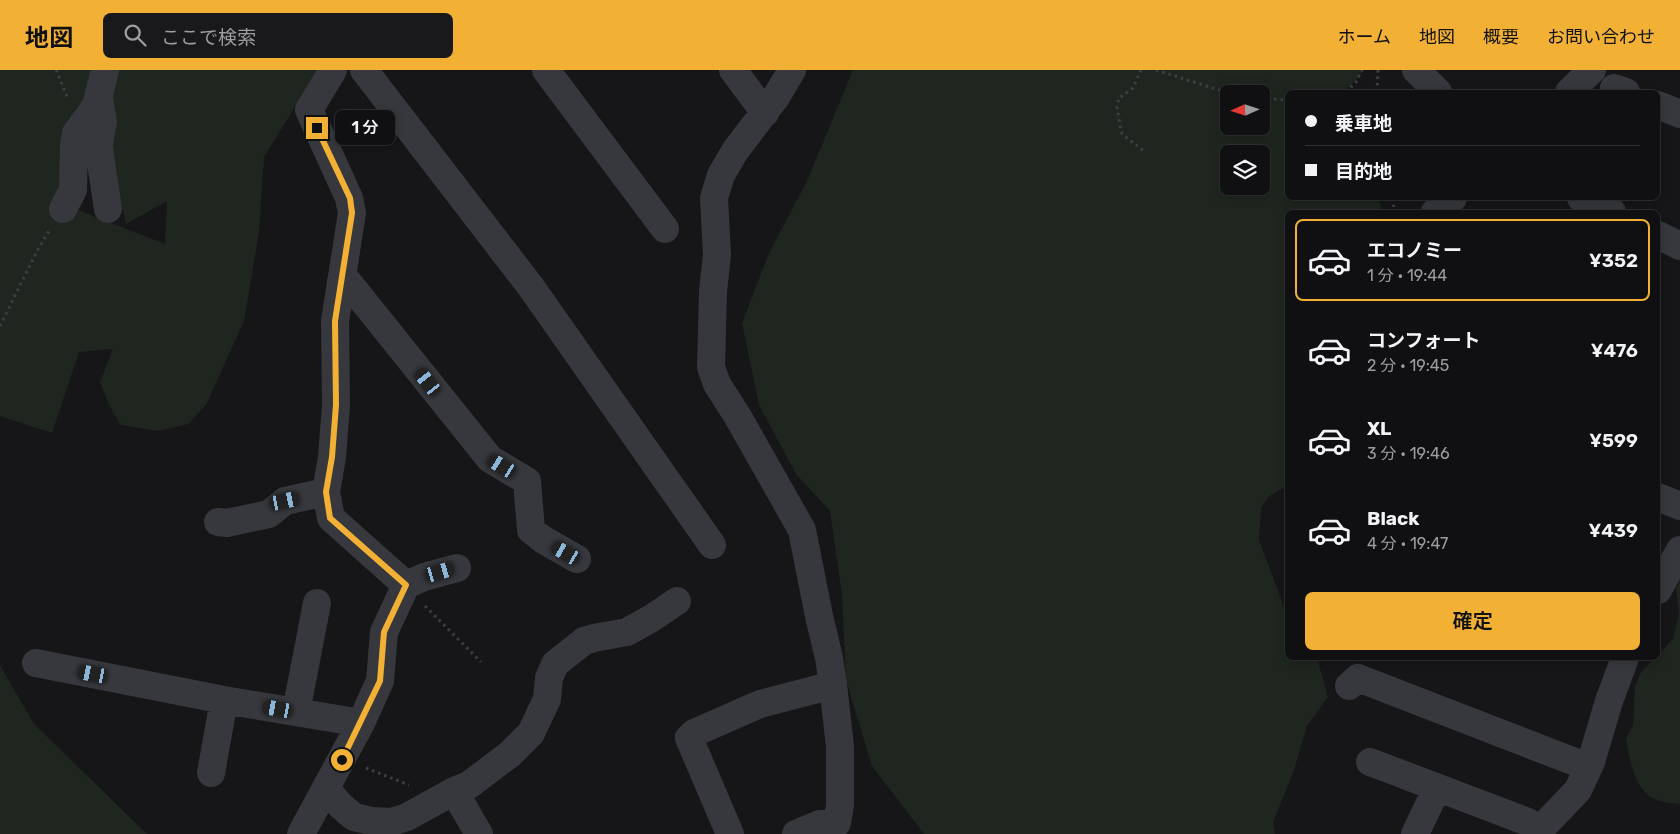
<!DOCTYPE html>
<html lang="ja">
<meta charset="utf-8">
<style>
body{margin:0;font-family:Rubik,"Noto Sans JP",sans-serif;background:#19191b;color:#f1f3f6;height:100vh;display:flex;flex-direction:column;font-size:19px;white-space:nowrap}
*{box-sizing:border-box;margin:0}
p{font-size:16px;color:#9c9d9f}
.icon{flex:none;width:28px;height:28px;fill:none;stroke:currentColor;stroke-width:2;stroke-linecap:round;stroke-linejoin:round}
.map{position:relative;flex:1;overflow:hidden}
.sheet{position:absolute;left:1285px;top:140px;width:375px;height:450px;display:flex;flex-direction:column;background:#101012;border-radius:8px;box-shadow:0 2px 12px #0003,0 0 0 1px #303032}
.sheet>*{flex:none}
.guide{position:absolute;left:1285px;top:20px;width:375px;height:110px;border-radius:8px;box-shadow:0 2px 12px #0003,0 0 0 1px #303032;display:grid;align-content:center;height:110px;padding:0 20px;background:#101012}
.needle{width:32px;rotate:267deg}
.fabs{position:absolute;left:1220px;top:15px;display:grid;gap:10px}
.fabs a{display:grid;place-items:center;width:50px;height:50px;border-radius:8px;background:#101012;box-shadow:0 2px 12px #0003,0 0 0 1px #303032;font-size:25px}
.end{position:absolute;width:22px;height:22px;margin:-11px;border:6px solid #f2b134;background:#111;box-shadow:0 0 0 2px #111}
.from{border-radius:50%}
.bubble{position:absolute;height:35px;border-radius:8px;background:#101012;box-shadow:0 2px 12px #0003,0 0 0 1px #303032;font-size:16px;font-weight:600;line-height:35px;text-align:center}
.car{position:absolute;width:15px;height:30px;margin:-15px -8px;border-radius:6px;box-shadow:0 0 4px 1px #0007;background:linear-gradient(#222 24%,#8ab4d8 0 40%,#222 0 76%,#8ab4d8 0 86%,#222 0)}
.guide b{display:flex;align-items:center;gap:18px;height:48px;font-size:19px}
.guide b+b{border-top:1px solid #303032}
.guide i{width:12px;height:12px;background:#f1f3f6}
ul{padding:9px 0 0;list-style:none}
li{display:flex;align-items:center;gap:15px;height:82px;margin:0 10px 8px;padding:0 10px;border:2px solid transparent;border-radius:8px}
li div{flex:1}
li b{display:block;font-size:19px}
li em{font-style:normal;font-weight:600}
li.active{border-color:#f2b134}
li>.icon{width:45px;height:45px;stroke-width:1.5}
.cta{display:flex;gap:10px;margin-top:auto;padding:10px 20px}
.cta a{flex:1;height:58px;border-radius:8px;background:#f2b134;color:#111;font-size:20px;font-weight:600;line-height:58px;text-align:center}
header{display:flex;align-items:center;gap:30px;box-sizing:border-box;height:70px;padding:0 25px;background:#f2b134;color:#111}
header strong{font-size:24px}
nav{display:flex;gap:28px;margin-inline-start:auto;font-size:18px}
.search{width:350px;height:45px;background:#19191b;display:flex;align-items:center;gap:12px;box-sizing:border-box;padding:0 18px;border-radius:8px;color:#9c9d9f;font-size:19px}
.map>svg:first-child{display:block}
</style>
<header>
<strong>地図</strong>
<div class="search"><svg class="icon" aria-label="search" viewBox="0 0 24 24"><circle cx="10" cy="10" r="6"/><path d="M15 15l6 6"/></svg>ここで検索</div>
<nav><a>ホーム</a><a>地図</a><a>概要</a><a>お問い合わせ</a></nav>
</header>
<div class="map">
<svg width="1680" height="764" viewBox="0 0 1680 764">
<rect width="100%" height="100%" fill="#161618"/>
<path fill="#1e261f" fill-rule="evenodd" d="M0,0H101L55,131L165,174L167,131L126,154L111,91L110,17L115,0H318L264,87L259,162L244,251L206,335L188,354L158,361L121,355L109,335L100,312L113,279L79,282L52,363L0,346Z
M853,0H1364L1345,22H1288V128H1379L1382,142H1288L1287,416L1268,427L1261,438L1259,470L1287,545L1288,588H1317L1328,627L1307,656L1294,700L1273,752L1275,764H924L872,696L846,610L842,525L830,441L796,404L759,335L742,253L769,183L807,111ZM1229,24H1261V56H1229ZM1229,84H1261V116H1229Z
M1680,510V734C1674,733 1666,733 1660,731C1635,725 1630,691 1626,669L1633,655L1635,617L1641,602L1655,588H1658V585L1673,569L1679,543L1676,518Z
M0,595L34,654L147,764H0Z"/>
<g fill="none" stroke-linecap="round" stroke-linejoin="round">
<path stroke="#3d3f44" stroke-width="3" stroke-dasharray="2.5 4" stroke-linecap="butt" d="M56,0L68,29
M1141,0L1133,18L1119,28L1117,37L1121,61L1122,64L1145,82
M1156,0L1219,20L1239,24
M1346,22L1356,12L1362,0
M1377,22L1378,0
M1261,28L1288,30
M1393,128L1394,142
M0,256L37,181L49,161
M425,536L481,592
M366,698L409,715"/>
<path stroke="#37383d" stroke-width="28" d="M364,0L531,217L712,475
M546,0L665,159
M733,0L765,43
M792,0L776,27L735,81L721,105L714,128L717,185L713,221L711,297L717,314L738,347L802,460L819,546L829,588L833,615L840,676V735L837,753L820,754L796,764
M1416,0L1438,22
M1614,18L1626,22
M1569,22L1592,0
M99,28L103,52L99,73L100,86L108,139
M1658,35L1680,44
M1581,128L1612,142
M63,139L73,120L74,75L76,63L96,36L105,0
M1435,142L1453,128
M1658,165L1680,176
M341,211L348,212L490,389L527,411L531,460L542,469L577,489
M1658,427L1680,436
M218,452L227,453L269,444L285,431L326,422
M406,515L424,507L457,498
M1658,520L1680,480
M36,593L224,630L361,653
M1349,616L1358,608L1588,697
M296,642L317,533
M1370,692L1528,752L1538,762
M211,703L224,630
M326,719L341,736L354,747L371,751L391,752L407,747L454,721L469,715L510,684L531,663L547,629L549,608L555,594L584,571L594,568L627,562L652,548L677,531
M454,721L479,764
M301,764L361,653L380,611L384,562L406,515L331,448L326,422L332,387L336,335L335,251L352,143L349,128L309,40L333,0
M730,764L689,668L694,663L760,634L833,615
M1415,764L1437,718
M1536,764L1578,720L1591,692L1609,631L1625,588"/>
</g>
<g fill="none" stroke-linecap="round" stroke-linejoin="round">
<path stroke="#f2b134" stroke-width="6" d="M317,58L350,128L352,143L335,251L336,335L332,387L326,422L330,448L406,515L384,562L380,611L342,690"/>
</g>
</svg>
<div class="fabs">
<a><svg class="needle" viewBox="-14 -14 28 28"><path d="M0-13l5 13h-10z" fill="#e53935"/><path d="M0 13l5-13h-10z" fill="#9c9d9f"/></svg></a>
<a><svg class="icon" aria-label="layers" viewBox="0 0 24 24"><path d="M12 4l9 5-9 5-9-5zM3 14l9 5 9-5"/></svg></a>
</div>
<i class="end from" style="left:342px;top:690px"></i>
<i class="end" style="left:317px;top:58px"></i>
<div class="bubble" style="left:335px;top:40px;width:60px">1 分</div>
<i class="car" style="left:428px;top:312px;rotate:321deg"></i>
<i class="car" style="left:502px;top:396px;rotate:301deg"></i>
<i class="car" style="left:285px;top:431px;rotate:78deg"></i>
<i class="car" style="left:566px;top:483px;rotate:300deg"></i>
<i class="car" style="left:440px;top:502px;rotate:74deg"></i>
<i class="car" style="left:93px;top:604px;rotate:281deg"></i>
<i class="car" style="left:278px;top:639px;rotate:280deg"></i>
<div class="guide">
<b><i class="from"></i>乗車地</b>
<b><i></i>目的地</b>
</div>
<section class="sheet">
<ul>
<li class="active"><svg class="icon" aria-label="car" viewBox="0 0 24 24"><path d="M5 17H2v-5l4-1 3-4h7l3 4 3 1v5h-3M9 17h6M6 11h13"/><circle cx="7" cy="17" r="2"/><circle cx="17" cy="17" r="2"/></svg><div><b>エコノミー</b><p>1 分 · 19:44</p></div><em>¥352</em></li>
<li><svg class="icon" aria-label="car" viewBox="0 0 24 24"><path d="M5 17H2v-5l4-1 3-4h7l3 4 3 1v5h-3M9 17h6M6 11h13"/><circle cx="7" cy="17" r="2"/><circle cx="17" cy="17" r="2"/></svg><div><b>コンフォート</b><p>2 分 · 19:45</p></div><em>¥476</em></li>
<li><svg class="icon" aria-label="car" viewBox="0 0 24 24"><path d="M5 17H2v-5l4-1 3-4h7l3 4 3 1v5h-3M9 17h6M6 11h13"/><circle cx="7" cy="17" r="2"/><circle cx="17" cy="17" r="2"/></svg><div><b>XL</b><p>3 分 · 19:46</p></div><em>¥599</em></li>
<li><svg class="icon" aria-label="car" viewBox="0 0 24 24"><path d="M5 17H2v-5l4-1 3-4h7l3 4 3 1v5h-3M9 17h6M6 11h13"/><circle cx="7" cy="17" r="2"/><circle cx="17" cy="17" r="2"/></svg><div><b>Black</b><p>4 分 · 19:47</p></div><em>¥439</em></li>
</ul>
<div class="cta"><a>確定</a></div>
</section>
</div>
